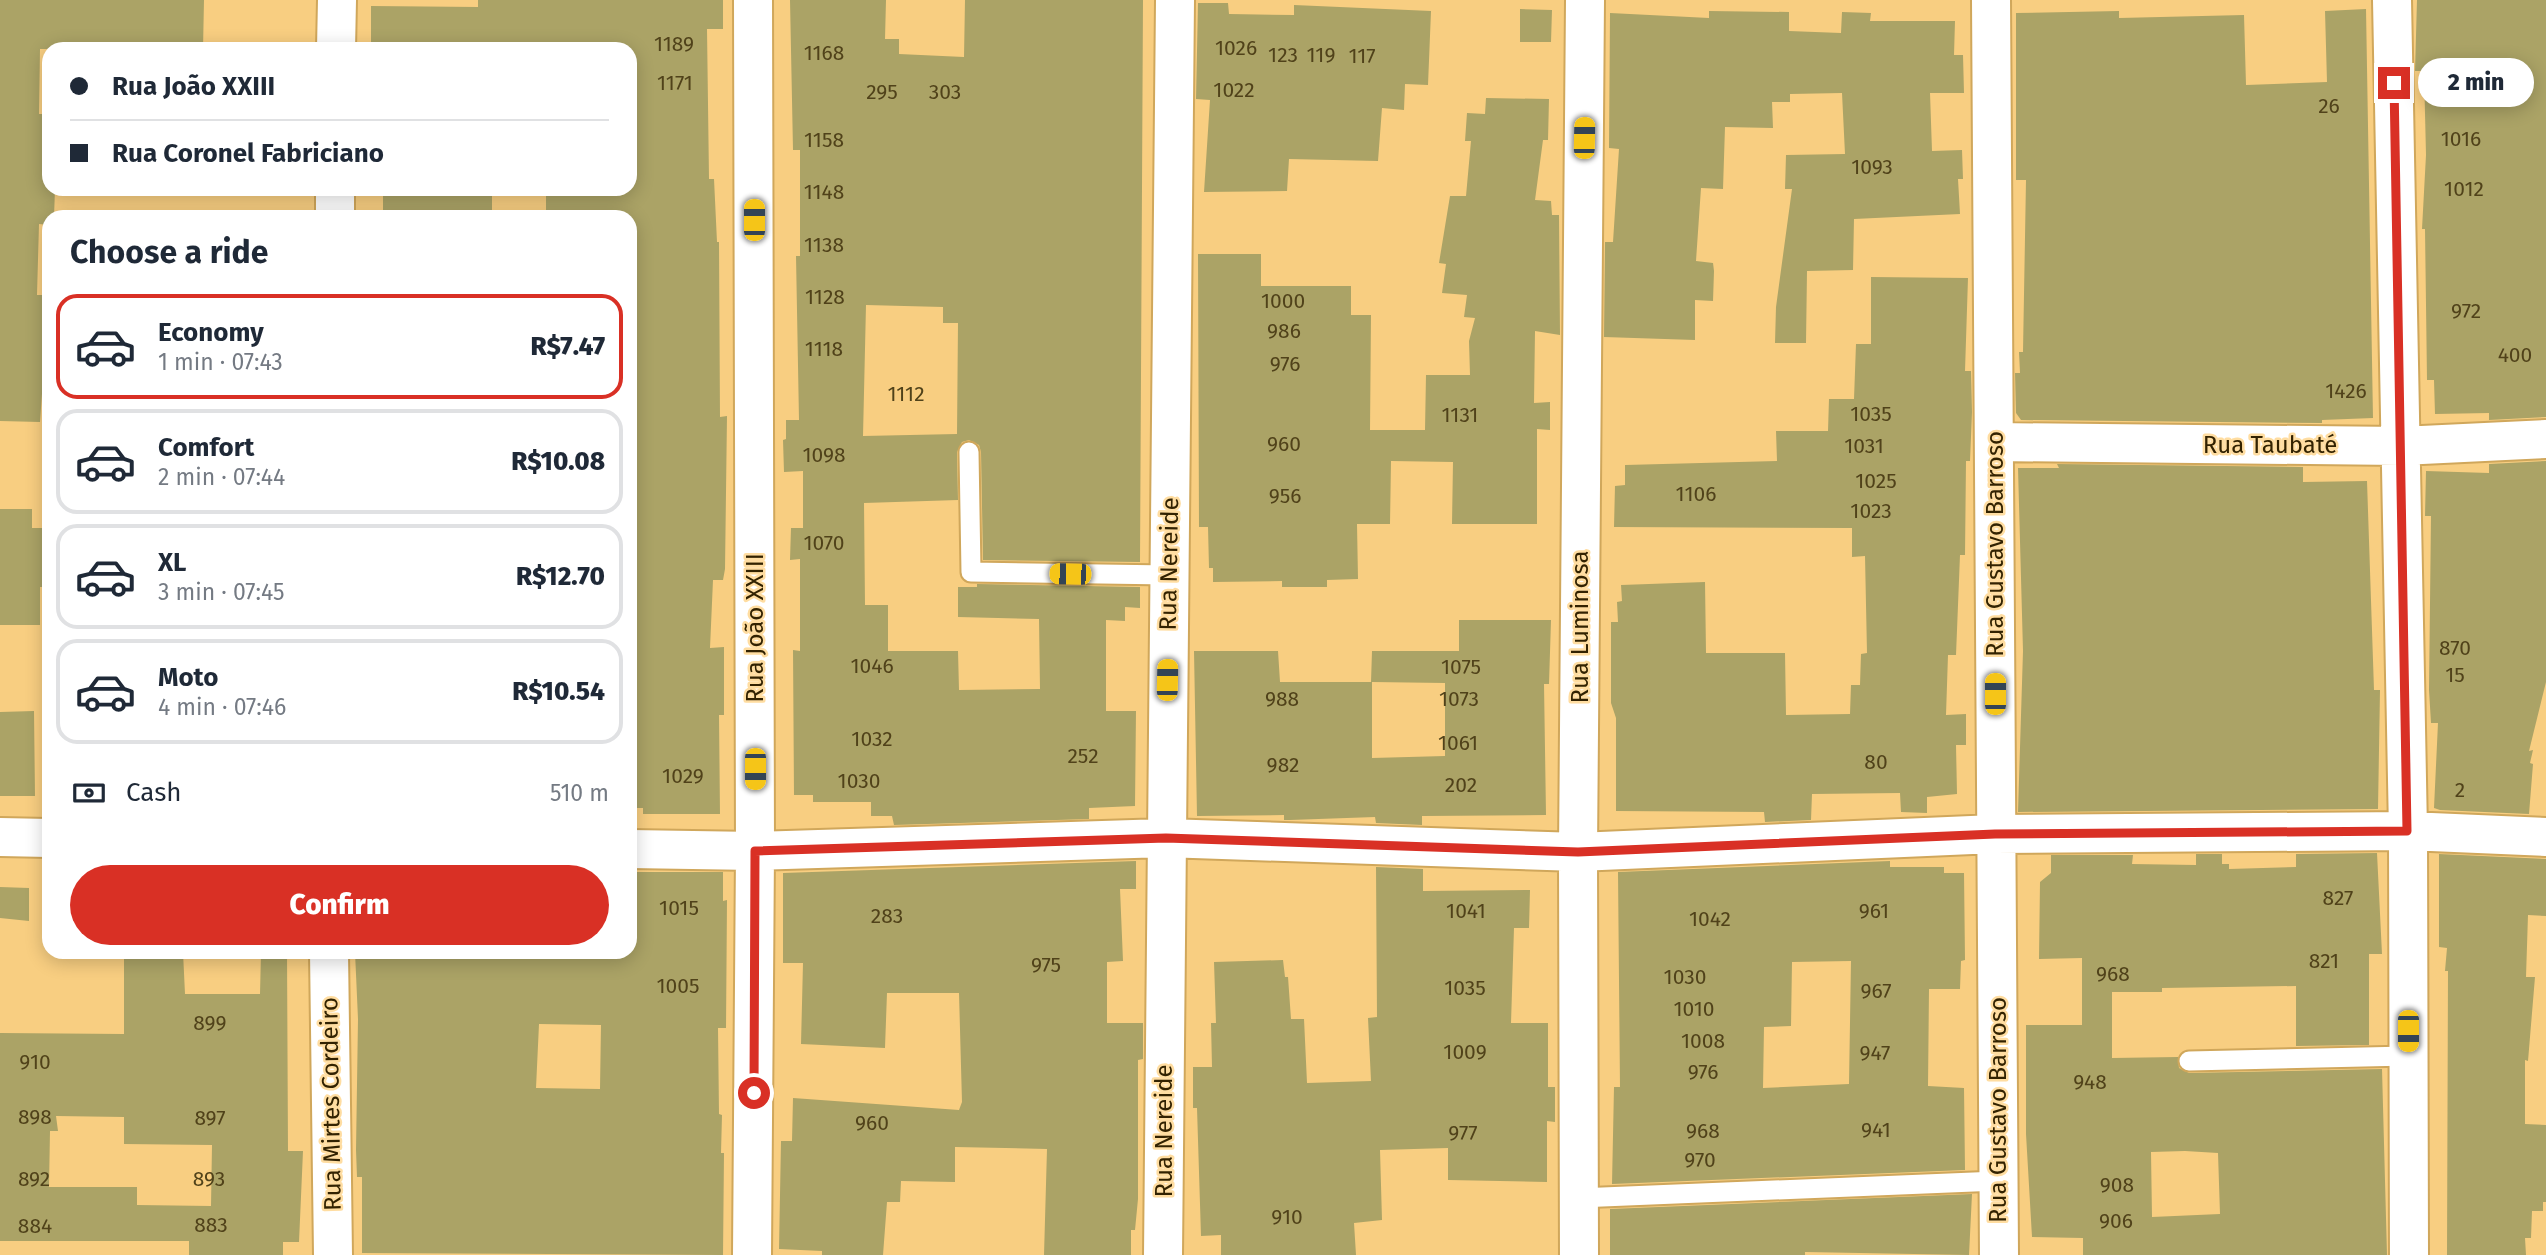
<!DOCTYPE html>
<meta charset="utf-8">
<style>
body{margin:0;font-family:"Fira Sans",sans-serif;background:#f2f2f3;color:#1f2937;height:100vh;display:flex;flex-direction:column;font-size:26px;white-space:nowrap}
*{box-sizing:border-box;margin:0}
p{font-size:23px;color:#747a83}
.icon{flex:none;width:38px;height:38px;fill:none;stroke:currentColor;stroke-width:2;stroke-linecap:round;stroke-linejoin:round}
.map{position:relative;flex:1;overflow:hidden}
.drawer{position:absolute;left:42px;top:210px;width:595px;height:749px;display:flex;flex-direction:column;background:#fff;border-radius:21px;box-shadow:0 4px 18px #0003}
.drawer>*{flex:none}
.banner{position:absolute;left:42px;top:42px;width:595px;height:154px;border-radius:21px;box-shadow:0 4px 18px #0003;display:grid;align-content:center;height:154px;padding:0 28px;background:#fff}
.end{position:absolute;width:32px;height:32px;margin:-16px;border:9px solid #d93025;background:#fff;box-shadow:0 0 0 4px #fff}
.from{border-radius:50%}
.bubble{position:absolute;height:49px;border-radius:24px;background:#fff;box-shadow:0 4px 18px #0003;font-size:23px;font-weight:800;line-height:49px;text-align:center}
.car{position:absolute;width:21px;height:42px;margin:-21px -10px;border-radius:9px;box-shadow:0 0 5px 2px #0007;background:linear-gradient(#f5c518 24%,#345 0 40%,#f5c518 0 76%,#345 0 86%,#f5c518 0)}
.banner b{display:flex;align-items:center;gap:24px;height:66px;font-size:26px}
.banner b+b{border-top:2px solid #e0e1e3}
.banner i{width:18px;height:18px;background:#1f2937}
ul{padding:0;list-style:none}
li{display:flex;align-items:center;gap:21px;height:105px;margin:0 14px 10px;padding:0 14px;border:4px solid #e0e1e3;border-radius:21px}
li div{flex:1}
li b{display:block;font-size:26px}
li em{font-style:normal;font-weight:800}
li.current{border-color:#d93025}
li>.icon{width:63px;height:63px;stroke-width:1.5}
h2{padding:0 28px;font-size:32px;line-height:84px}
.pay{display:flex;align-items:center;gap:18px;height:77px;padding:0 28px;font-size:26px}
.pay p{margin-inline-start:auto}
.action{display:flex;gap:14px;margin-top:auto;padding:14px 28px}
.action a{flex:1;height:80px;border-radius:42px;background:#d93025;color:#fff;font-size:28px;font-weight:800;line-height:80px;text-align:center}
.map>svg:first-child{display:block}
</style>
<div class="map">
<svg width="2546" height="1255" viewBox="0 0 2546 1255">
<rect width="100%" height="100%" fill="#f8ce81"/>
<path fill="#aba366" fill-rule="evenodd" d="M0,0H204L203,49H40L39,114H49V189H55L54,217H49V225L39,224L37,295H49L40,422L0,421Z
M478,0H723V29H707L709,179H714L717,242H719L720,417L727,416L725,569L723,580H713L710,648L724,647V715H719L720,814H643V808H630V217H546V189H630V49H371V6L478,7Z
M790,0H886L885,39H899V54L964,57L965,0H1143L1140,562L983,560L981,452L979,445L969,440L962,442L957,452L958,500L864,503L865,605H888V651H958L959,690L1040,689L1039,619L958,617V587H977V584L1140,587V608L1125,607V621L1106,620V711H1136L1135,806L1089,808V819L894,825L892,816H871V802H813V795H794L793,650L800,651V559L790,560L791,528H803V471L784,472L783,440L786,439V420H799L796,256H800V150H793ZM866,305L943,307V323H958L957,434L863,436Z
M2417,0H2546V417L2489,420V413L2435,414L2434,380H2427L2425,229H2422L2426,155L2424,71H2415Z
M1198,3H1228L1229,14L1294,15V5L1431,11L1428,85L1405,84L1404,110L1382,108L1378,161L1289,159L1287,191L1204,192L1210,100L1196,99Z
M1520,9L1552,10L1551,42H1520Z
M2366,9L2373,418L2322,420V423L2021,420L2016,413L2015,373H2020L2019,352H2023L2026,180H2016V13L2119,11V18L2244,15L2246,85L2327,82L2325,11Z
M1709,11L1789,12V31L1841,33L1842,12L1871,13L1870,21H1955L1954,55H1963L1964,93H1930L1932,151L1962,150L1963,179H1958L1960,214L1854,219L1853,270L1807,271L1806,343H1775L1776,307L1792,189H1785L1786,155L1845,154L1842,93L1790,94V102H1772L1773,128L1725,127L1723,189L1701,188L1696,261L1713,263L1714,271L1713,301L1695,300V340L1604,337L1605,242H1613L1619,149L1609,148L1610,13L1709,18Z
M1486,98L1549,99L1548,140H1543L1535,200L1551,201L1552,215H1559L1560,335L1535,331L1534,403L1550,402V430L1537,429V524H1452L1453,462L1391,461L1390,524H1357L1358,579L1327,580V587H1282V581L1213,582V568H1209L1208,527H1199L1198,254H1261V286H1351V315H1371L1370,430H1425L1426,375H1470L1469,341L1475,318L1464,317L1467,295L1442,293L1446,264L1439,263L1450,196H1466L1471,141H1465L1467,113L1485,114Z
M383,189H492V217H383Z
M1871,277L1968,278L1965,371H1971L1972,412L1970,461H1966L1965,555H1960L1956,655H1948L1946,715L1966,714V745H1956L1957,794L1927,797V813L1901,812L1900,793L1812,794L1811,820L1765,822L1764,812L1616,811V718L1611,703V622H1618L1617,602L1622,601L1621,585L1705,582L1706,653H1785L1786,715L1850,714L1851,685H1860L1861,654L1867,653L1865,556L1852,557V528L1614,527L1615,486L1625,485V465L1777,461L1776,431H1828L1829,399H1854L1856,344H1871Z
M2546,461V682L2529,751L2533,750L2530,763L2533,764L2529,814L2440,810L2434,808L2438,723H2431L2429,690L2431,516H2425L2426,471L2489,473V464Z
M2057,464L2303,467V482L2367,481L2374,690H2380L2378,809L2018,812L2023,651L2018,468H2059Z
M0,509H32V528H49V587H40V625H0Z
M1459,620H1551L1549,684H1544L1546,815L1422,816V825L1376,823L1375,817L1290,820H1284V815L1197,816L1194,651H1278L1280,682H1371L1372,651H1459ZM1372,682L1445,683V756L1372,758Z
M34,711L35,796H0V712Z
M2377,853L2382,954H2369V1045L2296,1046V986L2162,988V992H2112V1058L2178,1057L2179,1068L2189,1073L2382,1069L2387,1255H2083V1238L2032,1237L2026,1134V1025H2082V958L2039,959L2040,882L2051,873V855H2133L2132,864L2196,865V854H2222V864H2229V869L2296,867V854ZM2185,1151L2218,1153L2220,1214L2152,1217L2151,1152Z
M2439,854L2546,859V916L2528,915L2526,977H2535L2528,1061L2525,1060V1124L2546,1125V1202H2543V1211H2532L2531,1238H2525L2526,1255H2447L2448,971H2445L2447,948L2439,947Z
M1136,861V889H1120L1123,961L1107,962V1023H1143V1059L1138,1060V1199L1135,1230H1131V1255H1044L1047,1149L955,1147V1182L901,1181L900,1202H887L883,1255H822V1251L779,1249L781,1141H792L793,1098L959,1110L962,1102L959,993H887L885,1048L801,1044L803,963H783V873Z
M1890,861V867H1944V873H1964L1965,960L1961,961L1960,989H1929L1928,1086L1964,1088L1965,1170L1612,1184L1614,1087H1620L1618,872ZM1851,961L1849,1084L1763,1088L1764,1027L1791,1026L1792,962Z
M1376,867L1423,869V891L1530,890L1529,928H1514L1511,1023H1548V1087H1555V1122L1547,1121V1182L1448,1180V1148L1380,1150L1382,1220L1354,1223L1356,1255H1221V1235L1201,1236L1197,1108H1193V1067H1212L1211,1023H1216L1214,962L1283,960L1285,977H1288L1291,1019H1304L1307,1083L1371,1081L1368,1018L1377,1017Z
M630,872H723V901L727,900L726,1028H718L719,1114L722,1115L721,1153H724L723,1255L362,1253V1177H357L356,1150L358,1019L355,952H630ZM539,1024L601,1025L600,1089L536,1088Z
M0,887L29,888V921L0,918Z
M124,952H183L185,994H260L261,952H287L288,1151H303L299,1242H283V1255H189V1241H0V1033L124,1034ZM56,1116L124,1117V1144L212,1145L211,1206L137,1205V1187H49L50,1131H58Z
M1972,1194L1969,1255L1805,1252V1255H1610V1209Z"/>
<g fill="none" stroke-linecap="round" stroke-linejoin="round">
<defs>
<path id="lane" d="M969,452L971,572L1169,575
M2189,1061L2408,1056
M1578,1198L1998,1181"/>
<path id="street" d="M1991,0L1999,1255
M2392,0L2408,831L2409,1255
M336,49L337,0
M335,217V189
M1995,442L2401,446L2546,439
M0,837L49,838
M630,849L755,851L1165,838L1578,852L1995,834L2408,831L2546,837
M329,952L333,1255
M752,1255L755,851L753,0
M1163,1255L1175,0
M1579,1255L1578,852L1585,0"/>
</defs>
<use href="#lane" stroke="#d0a75b" stroke-width="23"/>
<use href="#street" stroke="#d0a75b" stroke-width="42"/>
<use href="#lane" stroke="#fff" stroke-width="19"/>
<use href="#street" stroke="#fff" stroke-width="38"/>
</g>
<g fill="none" stroke-linecap="round" stroke-linejoin="round">
<path stroke="#d93025" stroke-width="9" d="M754,1093L755,851L1166,838L1578,852L1995,834L2407,831L2394,83"/>
</g>
<g text-anchor="middle" dominant-baseline="central" stroke-width="5" stroke-linejoin="round" paint-order="stroke">
<g font-size="21" fill="#50421a">
<text x="674" y="44">1189</text>
<text x="1236" y="48">1026</text>
<text x="824" y="53">1168</text>
<text x="1283" y="55">123</text>
<text x="1321" y="55">119</text>
<text x="1362" y="56">117</text>
<text x="675" y="83">1171</text>
<text x="1234" y="90">1022</text>
<text x="882" y="92">295</text>
<text x="945" y="92">303</text>
<text x="2329" y="106">26</text>
<text x="2461" y="139">1016</text>
<text x="824" y="140">1158</text>
<text x="1872" y="167">1093</text>
<text x="2464" y="189">1012</text>
<text x="824" y="192">1148</text>
<text x="824" y="245">1138</text>
<text x="825" y="297">1128</text>
<text x="1283" y="301">1000</text>
<text x="2466" y="311">972</text>
<text x="1284" y="331">986</text>
<text x="824" y="349">1118</text>
<text x="2515" y="355">400</text>
<text x="1285" y="364">976</text>
<text x="2346" y="391">1426</text>
<text x="906" y="394">1112</text>
<text x="1871" y="414">1035</text>
<text x="1460" y="415">1131</text>
<text x="1284" y="444">960</text>
<text x="1864" y="446">1031</text>
<text x="824" y="455">1098</text>
<text x="1876" y="481">1025</text>
<text x="1696" y="494">1106</text>
<text x="1285" y="496">956</text>
<text x="1871" y="511">1023</text>
<text x="824" y="543">1070</text>
<text x="2455" y="648">870</text>
<text x="872" y="666">1046</text>
<text x="1461" y="667">1075</text>
<text x="2455" y="675">15</text>
<text x="1282" y="699">988</text>
<text x="1459" y="699">1073</text>
<text x="872" y="739">1032</text>
<text x="1458" y="743">1061</text>
<text x="1083" y="756">252</text>
<text x="1876" y="762">80</text>
<text x="1283" y="765">982</text>
<text x="683" y="776">1029</text>
<text x="859" y="781">1030</text>
<text x="1461" y="785">202</text>
<text x="2460" y="790">2</text>
<text x="2338" y="898">827</text>
<text x="679" y="908">1015</text>
<text x="1466" y="911">1041</text>
<text x="1874" y="911">961</text>
<text x="887" y="916">283</text>
<text x="1710" y="919">1042</text>
<text x="2324" y="961">821</text>
<text x="1046" y="965">975</text>
<text x="2113" y="974">968</text>
<text x="1685" y="977">1030</text>
<text x="678" y="986">1005</text>
<text x="1465" y="988">1035</text>
<text x="1876" y="991">967</text>
<text x="1694" y="1009">1010</text>
<text x="210" y="1023">899</text>
<text x="1703" y="1041">1008</text>
<text x="1465" y="1052">1009</text>
<text x="1875" y="1053">947</text>
<text x="35" y="1062">910</text>
<text x="1703" y="1072">976</text>
<text x="2090" y="1082">948</text>
<text x="35" y="1117">898</text>
<text x="210" y="1118">897</text>
<text x="872" y="1123">960</text>
<text x="1876" y="1130">941</text>
<text x="1703" y="1131">968</text>
<text x="1463" y="1133">977</text>
<text x="1700" y="1160">970</text>
<text x="34" y="1179">892</text>
<text x="209" y="1179">893</text>
<text x="2117" y="1185">908</text>
<text x="1287" y="1217">910</text>
<text x="2116" y="1221">906</text>
<text x="211" y="1225">883</text>
<text x="35" y="1226">884</text>
</g>
<g font-size="24" fill="#322201" stroke="#ffdda1">
<text x="2270" y="445">Rua Taubaté</text>
<text transform="translate(1995 544) rotate(-90)">Rua Gustavo Barroso</text>
<text transform="translate(1169 564) rotate(-89)">Rua Nereide</text>
<text transform="translate(1580 627) rotate(-90)">Rua Luminosa</text>
<text transform="translate(755 628) rotate(-90)">Rua João XXIII</text>
<text transform="translate(331 1104) rotate(-91)">Rua Mirtes Cordeiro</text>
<text transform="translate(1998 1110) rotate(-90)">Rua Gustavo Barroso</text>
<text transform="translate(1164 1131) rotate(-90)">Rua Nereide</text>
</g>
</g>
</svg>
<i class="end from" style="left:754px;top:1093px"></i>
<i class="end" style="left:2394px;top:83px"></i>
<div class="bubble" style="left:2418px;top:58px;width:116px">2 min</div>
<i class="car" style="left:1584px;top:138px;rotate:1deg"></i>
<i class="car" style="left:754px;top:220px;rotate:0deg"></i>
<i class="car" style="left:1070px;top:574px;rotate:271deg"></i>
<i class="car" style="left:1167px;top:680px;rotate:1deg"></i>
<i class="car" style="left:1995px;top:694px;rotate:0deg"></i>
<i class="car" style="left:755px;top:769px;rotate:180deg"></i>
<i class="car" style="left:2408px;top:1031px;rotate:180deg"></i>
<div class="banner">
<b><i class="from"></i>Rua João XXIII</b>
<b><i></i>Rua Coronel Fabriciano</b>
</div>
<section class="drawer">
<h2>Choose a ride</h2>
<ul>
<li class="current"><svg class="icon" aria-label="car" viewBox="0 0 24 24"><path d="M5 17H2v-5l4-1 3-4h7l3 4 3 1v5h-3M9 17h6M6 11h13"/><circle cx="7" cy="17" r="2"/><circle cx="17" cy="17" r="2"/></svg><div><b>Economy</b><p>1 min · 07:43</p></div><em>R$7.47</em></li>
<li><svg class="icon" aria-label="car" viewBox="0 0 24 24"><path d="M5 17H2v-5l4-1 3-4h7l3 4 3 1v5h-3M9 17h6M6 11h13"/><circle cx="7" cy="17" r="2"/><circle cx="17" cy="17" r="2"/></svg><div><b>Comfort</b><p>2 min · 07:44</p></div><em>R$10.08</em></li>
<li><svg class="icon" aria-label="car" viewBox="0 0 24 24"><path d="M5 17H2v-5l4-1 3-4h7l3 4 3 1v5h-3M9 17h6M6 11h13"/><circle cx="7" cy="17" r="2"/><circle cx="17" cy="17" r="2"/></svg><div><b>XL</b><p>3 min · 07:45</p></div><em>R$12.70</em></li>
<li><svg class="icon" aria-label="car" viewBox="0 0 24 24"><path d="M5 17H2v-5l4-1 3-4h7l3 4 3 1v5h-3M9 17h6M6 11h13"/><circle cx="7" cy="17" r="2"/><circle cx="17" cy="17" r="2"/></svg><div><b>Moto</b><p>4 min · 07:46</p></div><em>R$10.54</em></li>
</ul>
<div class="pay"><svg class="icon" aria-label="cash" viewBox="0 0 24 24"><path d="M3 7h18v10H3z"/><circle cx="12" cy="12" r="2"/></svg>Cash<p>510 m</p></div>
<div class="action"><a>Confirm</a></div>
</section>
</div>
